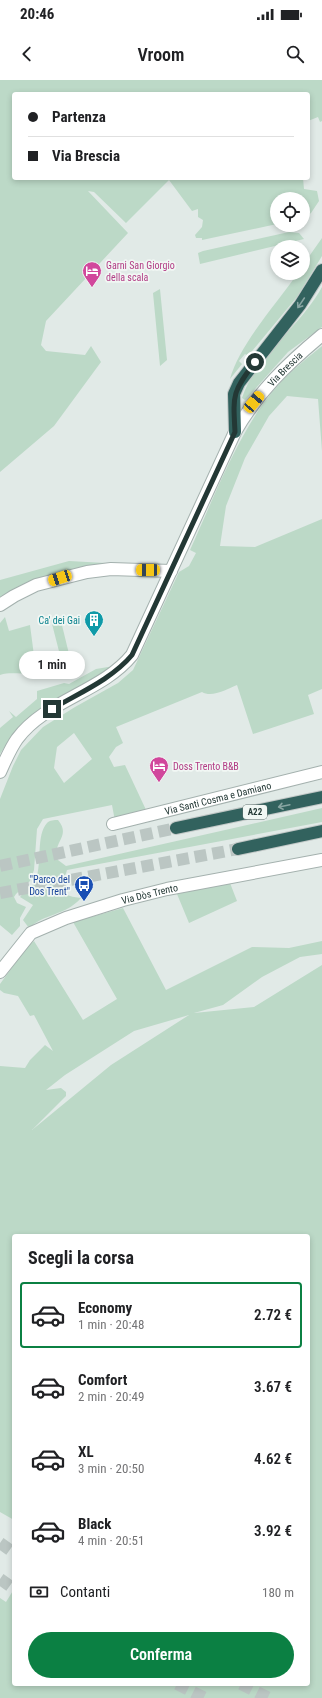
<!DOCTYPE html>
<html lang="it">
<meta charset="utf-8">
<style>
body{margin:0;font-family:"Roboto Condensed",sans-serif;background:#f6f6f6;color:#202124;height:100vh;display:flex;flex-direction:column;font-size:15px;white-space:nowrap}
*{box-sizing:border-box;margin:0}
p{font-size:13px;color:#757577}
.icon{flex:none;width:22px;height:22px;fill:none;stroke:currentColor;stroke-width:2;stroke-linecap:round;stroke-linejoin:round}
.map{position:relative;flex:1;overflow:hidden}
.drawer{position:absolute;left:12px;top:1154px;width:298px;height:452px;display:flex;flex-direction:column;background:#fff;border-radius:4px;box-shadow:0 2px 6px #0003}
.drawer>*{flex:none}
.guide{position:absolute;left:12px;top:12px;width:298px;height:88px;border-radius:4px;box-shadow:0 2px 6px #0003;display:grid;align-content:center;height:88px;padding:0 16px;background:#fff}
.fabs{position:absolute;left:270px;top:112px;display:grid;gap:8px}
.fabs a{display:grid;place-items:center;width:40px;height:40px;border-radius:50%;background:#fff;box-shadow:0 2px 6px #0003;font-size:20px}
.end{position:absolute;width:18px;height:18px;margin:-9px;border:5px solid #233835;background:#fff;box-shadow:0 0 0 2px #fff}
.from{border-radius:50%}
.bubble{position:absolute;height:28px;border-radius:14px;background:#fff;box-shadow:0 2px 6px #0003;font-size:13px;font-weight:600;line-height:28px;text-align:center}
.car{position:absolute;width:12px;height:24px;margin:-12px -6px;border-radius:5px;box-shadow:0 0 3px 1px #0007;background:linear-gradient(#f5c518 24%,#345 0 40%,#f5c518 0 76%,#345 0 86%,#f5c518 0)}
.guide b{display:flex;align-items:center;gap:14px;height:38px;font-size:15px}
.guide b+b{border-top:1px solid #e0e0e0}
.guide i{width:10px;height:10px;background:#202124}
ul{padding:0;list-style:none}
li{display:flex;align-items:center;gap:12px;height:66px;margin:0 8px 6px;padding:0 8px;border:2px solid transparent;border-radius:4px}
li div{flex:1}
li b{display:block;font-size:15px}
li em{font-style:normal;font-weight:600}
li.active{border-color:#0b8043}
li>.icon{width:36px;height:36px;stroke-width:1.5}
h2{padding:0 16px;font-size:18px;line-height:48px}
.pay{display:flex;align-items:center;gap:10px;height:44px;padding:0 16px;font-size:15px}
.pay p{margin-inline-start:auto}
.primary-button{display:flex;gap:8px;margin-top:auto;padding:8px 16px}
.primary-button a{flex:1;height:46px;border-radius:24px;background:#0b8043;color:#fff;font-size:16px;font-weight:600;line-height:46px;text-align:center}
.status{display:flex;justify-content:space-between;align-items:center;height:28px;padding:0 20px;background:#fff;direction:ltr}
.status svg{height:11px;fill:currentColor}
header{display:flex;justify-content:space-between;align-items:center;height:52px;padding:0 16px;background:#fff;font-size:18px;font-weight:600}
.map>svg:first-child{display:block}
</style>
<div class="status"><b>20:46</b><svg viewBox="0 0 49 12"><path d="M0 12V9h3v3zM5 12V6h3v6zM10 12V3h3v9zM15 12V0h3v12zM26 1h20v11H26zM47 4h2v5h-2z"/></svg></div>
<header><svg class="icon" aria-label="back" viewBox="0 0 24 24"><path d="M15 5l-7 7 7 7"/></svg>Vroom<svg class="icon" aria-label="search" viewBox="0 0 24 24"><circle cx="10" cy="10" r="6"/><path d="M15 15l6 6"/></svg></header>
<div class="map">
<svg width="322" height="1618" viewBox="0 0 322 1618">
<rect width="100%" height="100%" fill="#e1eae7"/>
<path fill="#bcd9c7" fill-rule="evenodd" d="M0,0H322V41L320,42L318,37L308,41V14H14V98H303L304,109L317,111L319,121L311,133L303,138V119H277V144L202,160V158H196L195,155L202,147L203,140L198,137V129L192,131L169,100L126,143L94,112L88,111L128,153L46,241L41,265L46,271L85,275L91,266L101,282L54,346L0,392Z
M289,152L299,153L304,159L200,184L198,173L203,171Z
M322,158V176L297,217L248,276L245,274L239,281L242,284L230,299C239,265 277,223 298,193H303V185Z
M322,207V247L288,272L248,317L245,320L242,318C255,277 301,246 322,207Z
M160,209L167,280L160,286L153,213Z
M322,266V371L318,319L287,316L269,336L245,378L226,426L220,466L255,467L322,439V609L308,615L314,634L253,654L237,605C227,609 212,618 202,612L116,647L123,663L116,667L109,677L114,687L125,685L147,732L115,741L112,725L43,739L37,749L34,790L30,801L16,814L14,817L17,823L26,827L20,838V846L12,855L0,845V719L13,686L21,670L43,647L75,627L118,603L133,590L179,492L189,486L196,473L190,470C212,422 236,358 269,316C284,297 303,281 322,266ZM74,653L92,679L64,703L54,688L57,667Z
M69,481L124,484L0,520V500Z
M5,537L9,551L30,545L36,591C23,596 12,591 0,595V543Z
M60,537L69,574L68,579L62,583L51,540Z
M114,586C70,614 29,627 0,674V648L13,637L9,631L16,637L37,619V611L64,603L69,604L96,589Z
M322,728V742L67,790C66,795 63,798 62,802C59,815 71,817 81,818C65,836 45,833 29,848L23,840L33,825L20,817C25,811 33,807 36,799C42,783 36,755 47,743C50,740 54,740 58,740C72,757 51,762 58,780L66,786Z
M230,803L237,821L189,843L177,814Z
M123,828L166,910L252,867L289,868L322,861V874L300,877L262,897L223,925L194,933L254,927L322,885V1618H0V1518L6,1522L14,1509V1604H308V1156H14V1440L0,1432V986L25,988L30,980L45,965L53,971L34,935L30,936L18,916L4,913L0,910V904L27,867L34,861L83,940L117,919L73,842ZM189,935L111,985L32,1050L66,1016V1012L61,1008L46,1010L65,995L134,951Z"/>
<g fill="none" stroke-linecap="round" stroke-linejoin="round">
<path stroke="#bbc6c3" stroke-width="12" stroke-dasharray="12 6" stroke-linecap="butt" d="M0,786L176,748
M0,813L238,769
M0,1463L14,1473
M0,1499L14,1509
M177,1604L205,1618
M241,1604L269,1618"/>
<defs>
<g id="minor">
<path d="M0,525L14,516L36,505L87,492L111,489L171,491"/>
<path id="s1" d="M0,692C5,681 10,669 17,659C46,620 102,612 132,575L235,352C258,312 286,285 322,255"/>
<path id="s2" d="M113,744L322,692"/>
<path id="s3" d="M0,892L31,853L66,838L123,820L167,809L322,780"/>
</g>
<path id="highway" d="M235,352L234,314L239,303L300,225L322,190
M176,748L322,717
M238,769L322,751"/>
</defs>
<use href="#minor" stroke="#a4b1ae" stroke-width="14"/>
<use href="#highway" stroke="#c1c7c6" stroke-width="14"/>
<use href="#minor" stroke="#fff" stroke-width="12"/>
<use href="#highway" stroke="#32625e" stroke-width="12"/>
</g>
<defs><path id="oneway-shaft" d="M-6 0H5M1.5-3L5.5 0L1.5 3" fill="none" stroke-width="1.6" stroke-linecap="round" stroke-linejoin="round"/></defs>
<g stroke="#88a5a2">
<use href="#oneway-shaft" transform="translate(301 223) rotate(124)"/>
<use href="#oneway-shaft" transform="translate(284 726) rotate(168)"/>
</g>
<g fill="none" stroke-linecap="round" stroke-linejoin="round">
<path stroke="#233835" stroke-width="5" d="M52,629C79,613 112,599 132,575L235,352C233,314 232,313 255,282"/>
</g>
<defs>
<symbol id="hotel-pin" viewBox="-11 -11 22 30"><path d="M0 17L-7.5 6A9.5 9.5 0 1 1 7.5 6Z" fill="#d1479c" stroke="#f1f7f4"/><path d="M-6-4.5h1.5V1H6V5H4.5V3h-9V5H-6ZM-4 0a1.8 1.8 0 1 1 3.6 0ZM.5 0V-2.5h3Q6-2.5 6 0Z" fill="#fff"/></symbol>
<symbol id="building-pin" viewBox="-11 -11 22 30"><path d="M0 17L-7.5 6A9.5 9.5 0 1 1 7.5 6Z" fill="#0f9aa8" stroke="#f1f7f4"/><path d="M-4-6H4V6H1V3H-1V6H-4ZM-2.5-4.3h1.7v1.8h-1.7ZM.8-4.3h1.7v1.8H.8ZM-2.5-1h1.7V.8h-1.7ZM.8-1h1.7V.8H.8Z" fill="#fff"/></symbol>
<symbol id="bus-pin" viewBox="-11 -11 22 30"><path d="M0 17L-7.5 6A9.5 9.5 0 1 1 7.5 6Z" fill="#1a4fb4" stroke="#f1f7f4"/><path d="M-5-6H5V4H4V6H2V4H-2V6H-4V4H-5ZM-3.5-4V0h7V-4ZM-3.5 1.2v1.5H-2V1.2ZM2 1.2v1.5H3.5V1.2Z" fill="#fff"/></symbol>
</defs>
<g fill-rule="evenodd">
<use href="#hotel-pin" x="81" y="180" width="22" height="30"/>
<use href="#building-pin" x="83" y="529" width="22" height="30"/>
<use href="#hotel-pin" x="148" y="675" width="22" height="30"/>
<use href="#bus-pin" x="73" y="794" width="22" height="30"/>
</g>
<g text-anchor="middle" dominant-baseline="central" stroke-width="3.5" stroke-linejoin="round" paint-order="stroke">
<rect fill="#f1f7f4" stroke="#61716e" stroke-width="1" x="243" y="725" width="24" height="14" rx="3"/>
<g font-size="9" font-weight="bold" fill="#233835">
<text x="255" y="732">A22</text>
</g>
<g font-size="10" fill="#b23c85" stroke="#f1f7f4" text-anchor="start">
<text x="106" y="185">Garni San Giorgio<tspan x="106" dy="12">della scala</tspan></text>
<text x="173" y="686">Doss Trento B&amp;B</text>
</g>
<g font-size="10" fill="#233835" stroke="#f1f7f4">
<text stroke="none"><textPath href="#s1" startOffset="507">Via Brescia</textPath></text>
<text stroke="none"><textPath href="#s2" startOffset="108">Via Santi Cosma e Damiano</textPath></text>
<text stroke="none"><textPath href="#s3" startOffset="175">Via Dòs Trento</textPath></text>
</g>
<g font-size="10" fill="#0d838f" stroke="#f1f7f4" text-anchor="end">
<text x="80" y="540">Ca' dei Gai</text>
</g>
<g font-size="10" fill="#164399" stroke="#f1f7f4" text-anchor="end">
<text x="70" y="799">"Parco del<tspan x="70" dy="12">Dos Trent"</tspan></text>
</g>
</g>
</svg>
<div class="fabs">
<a><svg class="icon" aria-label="locate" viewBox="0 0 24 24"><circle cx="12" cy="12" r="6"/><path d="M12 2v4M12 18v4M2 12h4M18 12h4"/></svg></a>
<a><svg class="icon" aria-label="layers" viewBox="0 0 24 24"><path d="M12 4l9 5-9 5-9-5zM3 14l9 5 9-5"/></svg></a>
</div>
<i class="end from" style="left:255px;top:282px"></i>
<i class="end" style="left:52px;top:629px"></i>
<div class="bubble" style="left:19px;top:571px;width:66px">1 min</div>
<i class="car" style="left:254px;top:322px;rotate:40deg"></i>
<i class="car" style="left:148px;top:490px;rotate:270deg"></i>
<i class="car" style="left:60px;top:498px;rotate:252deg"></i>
<div class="guide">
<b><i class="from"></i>Partenza</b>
<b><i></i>Via Brescia</b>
</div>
<section class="drawer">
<h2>Scegli la corsa</h2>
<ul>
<li class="active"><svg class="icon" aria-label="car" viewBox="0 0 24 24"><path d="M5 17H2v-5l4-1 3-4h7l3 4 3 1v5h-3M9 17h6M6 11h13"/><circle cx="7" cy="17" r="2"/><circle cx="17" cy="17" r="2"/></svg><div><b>Economy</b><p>1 min · 20:48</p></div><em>2.72 €</em></li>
<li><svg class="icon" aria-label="car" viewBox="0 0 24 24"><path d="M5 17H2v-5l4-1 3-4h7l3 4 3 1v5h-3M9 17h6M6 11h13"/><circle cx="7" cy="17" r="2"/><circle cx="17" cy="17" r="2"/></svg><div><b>Comfort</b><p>2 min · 20:49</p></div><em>3.67 €</em></li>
<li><svg class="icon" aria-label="car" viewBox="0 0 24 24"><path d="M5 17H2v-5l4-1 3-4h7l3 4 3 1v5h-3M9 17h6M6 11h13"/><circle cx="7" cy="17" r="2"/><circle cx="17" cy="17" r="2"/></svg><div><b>XL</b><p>3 min · 20:50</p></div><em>4.62 €</em></li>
<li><svg class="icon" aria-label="car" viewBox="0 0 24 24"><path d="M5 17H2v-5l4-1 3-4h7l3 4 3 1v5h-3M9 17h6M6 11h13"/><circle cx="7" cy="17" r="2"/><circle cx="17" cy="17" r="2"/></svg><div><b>Black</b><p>4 min · 20:51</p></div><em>3.92 €</em></li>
</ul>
<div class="pay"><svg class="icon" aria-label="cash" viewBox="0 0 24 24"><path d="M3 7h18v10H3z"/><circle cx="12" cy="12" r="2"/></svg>Contanti<p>180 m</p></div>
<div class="primary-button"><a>Conferma</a></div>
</section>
</div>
